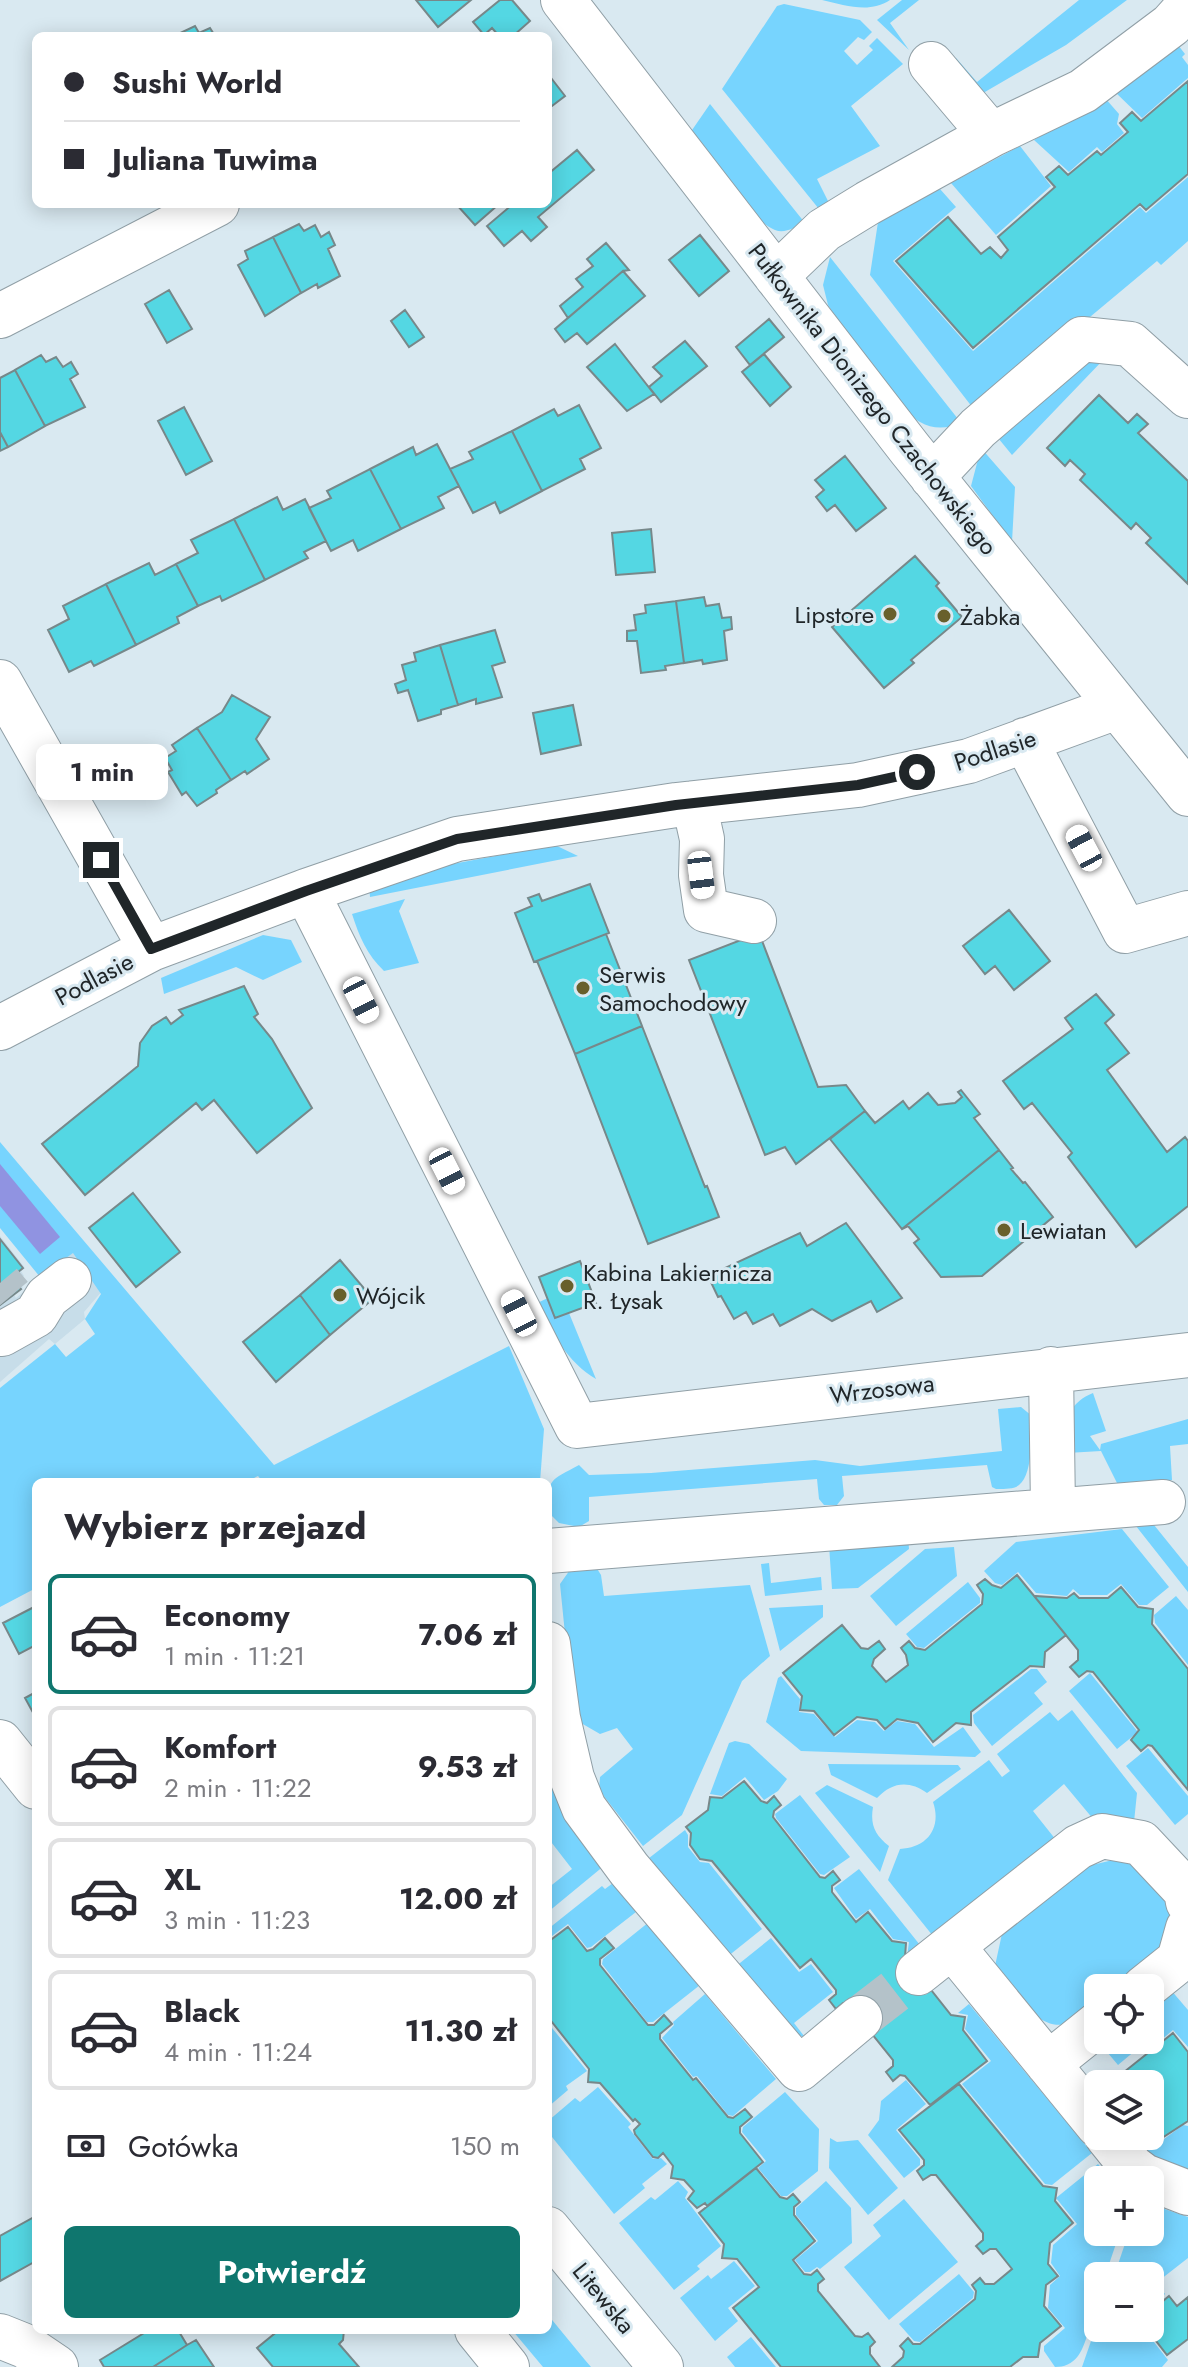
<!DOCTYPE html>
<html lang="pl">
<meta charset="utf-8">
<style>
body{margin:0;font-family:Jost,sans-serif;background:#f7f7f7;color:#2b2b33;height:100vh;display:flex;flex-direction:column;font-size:30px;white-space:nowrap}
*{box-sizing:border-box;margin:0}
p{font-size:26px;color:#7c7c81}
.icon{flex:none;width:44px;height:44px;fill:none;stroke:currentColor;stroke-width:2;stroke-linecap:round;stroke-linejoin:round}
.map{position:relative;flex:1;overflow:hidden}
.details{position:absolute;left:32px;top:1478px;width:520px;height:856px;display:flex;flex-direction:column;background:#fff;border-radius:12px;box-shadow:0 4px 20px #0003}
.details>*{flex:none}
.top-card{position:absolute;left:32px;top:32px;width:520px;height:176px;border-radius:12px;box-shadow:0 4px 20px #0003;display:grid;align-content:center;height:176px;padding:0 32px;background:#fff}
.controls{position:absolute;left:1084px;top:1974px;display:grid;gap:16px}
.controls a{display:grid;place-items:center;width:80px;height:80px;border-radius:12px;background:#fff;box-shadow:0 4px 20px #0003;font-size:40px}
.end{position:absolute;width:36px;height:36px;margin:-18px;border:10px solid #202629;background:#fff;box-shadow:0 0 0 4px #fff}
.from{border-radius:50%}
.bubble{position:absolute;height:56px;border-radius:12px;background:#fff;box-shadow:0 4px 20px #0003;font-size:26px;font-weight:700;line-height:56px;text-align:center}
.car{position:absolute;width:24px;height:48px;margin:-24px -12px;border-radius:10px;box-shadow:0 0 6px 2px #0007;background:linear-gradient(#fff 24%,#345 0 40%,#fff 0 76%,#345 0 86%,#fff 0)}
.top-card b{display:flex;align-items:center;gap:28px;height:76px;font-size:30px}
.top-card b+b{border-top:2px solid #e1e1e2}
.top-card i{width:20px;height:20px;background:#2b2b33}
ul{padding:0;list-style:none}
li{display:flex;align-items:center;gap:24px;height:120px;margin:0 16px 12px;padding:0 16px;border:4px solid #e1e1e2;border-radius:12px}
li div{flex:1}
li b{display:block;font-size:30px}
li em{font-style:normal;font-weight:700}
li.on{border-color:#0f766e}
li>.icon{width:72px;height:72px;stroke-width:1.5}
h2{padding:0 32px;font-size:36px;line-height:96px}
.pay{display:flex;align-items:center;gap:20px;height:88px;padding:0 32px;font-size:30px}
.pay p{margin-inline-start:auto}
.cta{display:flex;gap:16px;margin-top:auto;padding:16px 32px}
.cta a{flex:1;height:92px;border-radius:12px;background:#0f766e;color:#fff;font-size:32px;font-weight:700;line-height:92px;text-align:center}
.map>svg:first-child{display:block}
</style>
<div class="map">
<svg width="1188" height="2367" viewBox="0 0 1188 2367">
<rect width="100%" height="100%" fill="#d9e9f1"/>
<path fill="#c7dde9" d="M0,1236L25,1268L21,1271L24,1276L18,1281L23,1288L14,1295L16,1298L73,1252L103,1290L84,1312L85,1319L55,1344L49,1339L0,1382Z"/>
<path fill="#77d4fe" d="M822,0H890C869,14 845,5 822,0Z
M902,0H919L890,23L909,50L877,20Z
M1079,0H1127L1066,45L978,96L953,62L956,58L977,82Z
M784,4L860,20L872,32L864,40L858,37L844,51L857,65L873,50L869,46L877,38L903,64L851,106L880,146L817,179L832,209L823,214L722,89L777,6Z
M1178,45L1185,54L1182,57L1188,65V78L1142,118L1115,92Z
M1105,98L1119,114L1117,124L1124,133L1102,152L1097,147L1069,172L1034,140Z
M710,104L805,223C795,227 785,234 775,230C750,221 708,155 690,133Z
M1020,146L1051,186L996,235L951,183Z
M1188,177V241L1161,265L1157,261L976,412L870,275L878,222L940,189L956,207L893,261L973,351L1140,207L1146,213Z
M830,257L962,424C947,428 933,430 920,422C903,413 840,325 828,305L823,285Z
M1105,358L1012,455L994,433L1089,360Z
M981,448L1015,487L1012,542L971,486Z
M555,845L578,856L370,897L369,885L447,865Z
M405,899L399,911L419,963L384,971C367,955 359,936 352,914Z
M263,935L291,940L302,962L263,980L236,967L164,994L161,978Z
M0,1142L274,1465L509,1346L544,1429L540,1482H263L258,1476L246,1482H36V1588L0,1607V1388L55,1344L66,1357L95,1334L85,1319L101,1294L73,1253L40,1277L0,1228Z
M548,1298L555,1318L569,1313L596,1379C568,1363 551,1331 535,1304Z
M1093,1393L1106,1431L1090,1436L1100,1450L1101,1444L1188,1419V1444L1170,1446L1172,1480L1118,1485L1101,1451L1067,1453C1064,1427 1065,1404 1093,1393Z
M1021,1407L1032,1416C1031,1433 1034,1479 1016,1487C1011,1489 1002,1489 996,1489L992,1487L987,1465L842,1476L844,1496L837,1505H824L819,1499L817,1479L589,1497V1521L579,1527L559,1523L548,1512C548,1477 550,1481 579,1465L589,1475L651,1473L815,1460L860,1466L1002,1451L998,1409Z
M1150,1520L1188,1567V1592L1132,1521Z
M1122,1529L1169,1587L1147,1605H1139L1121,1584L1107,1595H1080L1073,1589L1067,1596L1036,1593L1018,1572L1002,1585L995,1583L984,1571L1016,1542Z
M908,1536L909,1549L858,1588L832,1589L829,1545Z
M954,1547L957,1576L896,1626L870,1596L925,1549Z
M769,1563L771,1583L821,1577L822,1590L765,1596L761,1564Z
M572,1567H596L601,1575L604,1596L750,1585L770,1656L742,1681L682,1815L643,1846L599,1790L600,1777L633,1749L617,1728L600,1734L581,1723L567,1654L560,1584Z
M968,1582L980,1598V1603L924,1648L917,1647L906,1634Z
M1176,1596L1188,1610V1665L1155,1623L1154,1615Z
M823,1605V1617L780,1651L769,1608Z
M1031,1669H1037L1047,1682L1034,1693L1043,1704L992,1746L974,1723L973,1715Z
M1090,1673L1138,1732L1117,1749L1069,1691Z
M781,1676L800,1699L799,1712L814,1714L835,1737L857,1720L875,1722L884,1731L897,1721L915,1724L934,1747L963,1727L981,1752L975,1757L801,1751L766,1722L778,1678Z
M1072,1710L1137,1793L1134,1822L1094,1820L1064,1784L1033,1811L1060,1845L937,1941L888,1880L900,1849C927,1848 942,1828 933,1802L989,1760L1002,1777L1010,1771L997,1754L1050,1712L1058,1721Z
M735,1741L749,1744L787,1779L778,1791L764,1800L745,1777L722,1796L710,1794L729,1743Z
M1148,1748L1188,1796V1814L1175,1825L1126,1766Z
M828,1764L958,1765L961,1769L927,1793C909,1780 892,1782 877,1798L831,1775Z
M548,1774L558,1801L605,1865L548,1912V1888L572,1869L548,1838Z
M827,1785L873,1807C870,1825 875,1835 889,1846L880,1872L815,1793Z
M800,1795L850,1857L824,1875L820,1874L776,1818L775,1814Z
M685,1830L688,1835V1847L700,1862L709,1863L762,1929L722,1961L644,1862Z
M1113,1860L1130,1861L1173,1901L1167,1943L1151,1962L1117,1988H1098V2003C1090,2008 1081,2019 1072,2022C1038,2037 1012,1988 995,1966L1003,1929L1088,1866Z
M859,1869L924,1950L907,1957L909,1942L893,1939L870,1909L856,1919L834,1888Z
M613,1883L636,1912L591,1947L587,1948L568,1924L548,1939V1929L602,1886L605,1889Z
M649,1922L700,1985L653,2022H647L602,1964L603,1959Z
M771,1938L799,1972L811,1964L833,1992L794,2023L804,2036H795L730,1971Z
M1170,1989L1188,2010V2047L1173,2030L1148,2051L1142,2045L1118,2065L1102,2046L1110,2040H1150V2006Z
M705,1994L776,2079L733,2116L728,2115L697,2076L693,2077L662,2038L674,2025L673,2022Z
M969,2004L1092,2153L1052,2185L1045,2184L962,2084L991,2061L965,2029L968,2015L958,2013Z
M548,2023L587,2071L566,2086L568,2090L548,2107Z
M906,2080L926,2104L896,2130L920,2159V2165L904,2178L868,2135L879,2120L881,2101Z
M598,2087L631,2124L628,2127L653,2159L661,2158L667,2164L642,2184L645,2188L614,2214L548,2132V2121L575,2098L580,2102Z
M785,2092L819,2129L818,2171L787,2196H781L758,2168L766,2161L742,2132L743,2127Z
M1183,2125L1188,2126V2174L1152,2162L1129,2136H1150V2130L1160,2142Z
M830,2138L837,2142L858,2140L898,2188L868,2215L829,2168Z
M1098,2164L1112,2180H1098V2232H1120L1105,2276H1098C1098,2294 1089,2342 1078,2356C1072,2364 1064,2367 1055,2367L1044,2351V2346L1065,2328L1048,2308L1050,2285L1060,2276L1051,2263L1053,2245L1077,2224L1056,2198Z
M678,2181L688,2192L685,2198L721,2246L697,2266L700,2269L674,2290L619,2223L651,2197L655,2200Z
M826,2181L851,2208L852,2243L820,2269L817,2267L810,2272H805L795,2260L818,2241L796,2215V2208Z
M904,2199L958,2262L889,2320L844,2267L881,2236L873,2225Z
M1150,2204L1188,2217V2258L1156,2283L1165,2294L1150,2307V2276H1114L1129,2232H1150Z
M734,2261L755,2286L728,2308L738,2321L715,2341L680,2298L708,2275L711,2279Z
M959,2274L974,2292L973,2298L920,2342L914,2341L899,2324Z
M548,2315L585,2360L591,2367H543L512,2330H548Z
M1098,2321V2328H1143L1168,2360L1162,2367H1082Z
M751,2337L776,2367H735L727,2357Z"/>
<path fill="#9093e1" d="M0,1164L60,1237L40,1254L0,1206Z"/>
<path fill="#54d7e3" stroke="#77888a" stroke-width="2" d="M416,0H471L438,27Z
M500,0H512L530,21L513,36H499L492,28L484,35L473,22Z
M195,26L199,33L210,28L215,36H174Z
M548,74L565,96L548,109Z
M1188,81V174L1146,210L1140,204L973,348L896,261L948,217L981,254L990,247L1001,258L1008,250L998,237L1055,187L1046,177L1059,166L1068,175L1097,151L1101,155L1128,132L1120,123L1132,112L1141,121Z
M577,150L594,170L538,217L547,227L531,241L522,231L504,246L487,226L513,204H548V174Z
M456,204H499L475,225Z
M299,224L304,231L315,225L321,237L329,232L335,245L328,249L340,276L318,288L317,284L301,293L273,237Z
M700,235L729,271L699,296L669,260Z
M273,237L301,293L265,316L238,265L248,259L245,251Z
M606,243L629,270L623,271L568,318L560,306L583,287L576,279L593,266L587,259Z
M623,271L645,296L587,344L577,333L565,342L555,329Z
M169,290L192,329L167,343L145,304Z
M405,310L424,337L409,347L391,321Z
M769,319L784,337L750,365L736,347Z
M685,341L707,366L661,402L649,387L662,376L653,367Z
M615,344L654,394L627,411L587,367Z
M764,354L791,387L770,406L742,372Z
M41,355L46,362L56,357L63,367L71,362L78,374L70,379L85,407L45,426L15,370Z
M15,370L45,426L8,447L0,432V378Z
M1099,395L1128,423L1137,414L1148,424L1138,433L1188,481V584L1146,543L1151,538L1136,523L1131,529L1080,480L1085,474L1070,460L1065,466L1047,448Z
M579,405L601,448L580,459L585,469L542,491L512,431L554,409L558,416Z
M184,407L212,461L186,475L158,421Z
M512,431L542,491L500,513L495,502L473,513L450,469L473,459L469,452Z
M0,432L8,447L0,451Z
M437,444L459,486L438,497L444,508L401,529L370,469L413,447L416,455Z
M845,456L886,508L856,531L835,505L827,511L816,497L824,490L815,480Z
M370,469L401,529L358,551L353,540L331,551L309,508L331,498L327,491Z
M277,497L283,510L305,499L326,541L304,552L308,558L265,580L234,519Z
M234,519L265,580L222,601L220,596L198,606L176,564L198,553L191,540Z
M651,529L655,572L616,575L612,533Z
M915,556L939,583L936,586L962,617L911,660L914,663L884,688L832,627Z
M149,563L155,575L176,564L198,606L177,617L179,623L136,645L106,584Z
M106,584L136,645L94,666L91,661L69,672L48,630L69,619L63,606Z
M704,597L706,606L719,604L722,618L731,617L732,629L724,631L727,660L703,664L702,660L684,663L676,601Z
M676,601L684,663L665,666L666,670L641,673L637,641H627V631L636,630L634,615L646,613L645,605Z
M495,630L505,662L492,666L502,697L476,704V699L458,705L440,645Z
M440,645L458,705L441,710V714L418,721L408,690L398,693L395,684L406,680L402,665L416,661L414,653Z
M232,695L270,717L256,739L269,759L247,774L245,771L231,780L197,728L222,712Z
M573,705L581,745L541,754L533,713Z
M197,728L231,780L216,790L217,793L197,806L186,792L182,795L168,772L172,770L165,758L176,751L172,745Z
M590,884L609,933L534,962L515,913L532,906L528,898L539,894L542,901Z
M1009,910L1050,961L1014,990L995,966L985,974L963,946Z
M759,933L818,1087L846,1085L865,1111L796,1164L785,1147L765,1155L689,960Z
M606,934L642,1026L575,1054L537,961Z
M244,986L258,1014L254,1017L272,1039L312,1108L257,1153L214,1100L202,1110L196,1103L85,1195L42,1144L138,1066L140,1043L152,1026L166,1017L171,1024L183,1015L179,1010Z
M1096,994L1114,1015L1105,1023L1129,1053L1107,1070L1167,1152L1185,1137L1188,1141V1206L1136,1247L1068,1157L1072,1153L1032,1103L1024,1109L1003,1081L1073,1029L1065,1018Z
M642,1026L705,1187L707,1186L719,1217L648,1244L575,1054Z
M961,1090L980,1114L974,1118L999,1150L902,1229L830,1139L865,1111L875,1123L903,1101L909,1109L928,1093L938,1105L955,1103L962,1097L958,1092Z
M999,1150L1013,1168L1011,1169L1023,1183L1025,1182L1053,1217L982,1276L941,1277L914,1243L919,1239L908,1226L902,1229Z
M133,1193L180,1252L136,1287L89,1228Z
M846,1223L902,1298L877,1312L871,1301L832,1321L812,1309L780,1326L773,1314L753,1324L746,1312L734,1319L721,1296L718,1297L708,1276L800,1233L807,1246Z
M0,1239L23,1268L11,1278L21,1289L0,1305Z
M340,1260L373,1299L330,1335L300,1295Z
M580,1261L596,1303L555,1318L539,1277Z
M300,1295L330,1335L276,1382L243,1342Z
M1017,1575L1066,1635L1045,1652L1044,1667L1030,1666L971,1712V1725L956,1723L933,1742L918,1723L897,1719L885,1729L877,1720L857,1717L834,1735L814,1711L800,1710L802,1696L783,1673L842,1625L861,1648L868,1649L879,1641L885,1649L874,1659L872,1666L886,1682L908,1665L906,1655L901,1648L909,1641L915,1648L925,1650L982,1604L983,1594L977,1585L985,1579L992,1585L1001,1588Z
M1121,1587L1138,1607L1153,1609L1152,1624L1188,1669V1790L1152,1746L1148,1745L1141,1751L1131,1740L1139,1730L1093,1672L1087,1671L1079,1677L1070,1667L1078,1660V1650L1034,1596L1067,1598L1074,1593L1079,1598H1108Z
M36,1606V1645L19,1654L3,1623Z
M36,1692V1718L25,1698Z
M744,1781L761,1801L767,1803L774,1796L781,1805L774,1811L773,1817L820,1877L825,1878L833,1871L840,1880L832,1886V1892L856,1922L868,1912L892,1941L906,1943L905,1957L951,2015L965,2017L963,2030L987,2061L930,2105L905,2076L900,2075L893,2081L886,2072L893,2066V2060L847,2003H843L836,2009L829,2000L836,1994V1990L811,1959L800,1968L712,1861L700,1859L690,1845L691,1833L686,1827L708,1810L710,1797L722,1798Z
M568,1927L587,1951L593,1949L605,1938L614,1948L600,1959V1965L648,2025H654L664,2015L672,2024L660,2034V2039L693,2080L696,2078L728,2117L733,2118L745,2109L752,2117L740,2127V2133L763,2162L707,2206L705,2203L697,2208L688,2199L694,2191L684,2180L671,2178L673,2166L663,2153L658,2158L653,2157L635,2134L634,2130L640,2124L635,2119L633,2121L600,2083L588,2082L589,2069L548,2017V1942Z
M1173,2033L1188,2052V2121L1162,2138L1150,2124V2084H1118L1114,2080Z
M959,2084L1043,2186L1057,2188L1055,2201L1073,2223L1050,2243L1048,2264L1058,2276L1046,2285L1044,2306L1061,2326L1040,2343L1038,2357H1023L1010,2367H892L903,2357L904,2351L900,2346L908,2338L913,2344H920L975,2299L976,2291L972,2285L980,2278L985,2284H994L1012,2269L996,2249H990L983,2254L976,2246L983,2240V2233L936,2175H931L923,2180L917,2171L924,2165V2160L899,2130Z
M756,2168L780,2197L787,2199L793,2194L800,2202L794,2207V2215L815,2241L793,2260L804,2274L811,2275L817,2270L824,2279L818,2284V2291L855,2336L862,2337L868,2333L875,2342L870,2347V2354L880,2367H781L733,2308L759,2287L737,2259L722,2258L724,2244L699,2213Z
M36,2216V2261L0,2281V2236Z
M1169,2296L1177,2306L1188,2297V2339L1167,2355L1146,2328H1150V2312Z
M149,2330H178L187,2345L153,2367H104L100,2360Z
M279,2330H344L343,2340L339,2344L359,2367H273L257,2348Z
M196,2340L214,2367H153L187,2345Z"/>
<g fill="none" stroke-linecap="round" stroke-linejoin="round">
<path stroke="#b4c2c9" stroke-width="44" stroke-dasharray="44 22" stroke-linecap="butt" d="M0,1283L11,1296
M860,2018L918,1973"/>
<defs>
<path id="minor" d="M563,0L910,449L1188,794
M931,64L991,135
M776,276L824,230L868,203L991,135L1083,91L1171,25L1188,6
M0,316L217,204
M932,477L978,428L1082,339L1130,344L1188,396
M0,682L151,949
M1025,740L1125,931L1188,913
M694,803L702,839L701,875L706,910L754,921
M306,891L577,1426L1188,1355
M0,1028L151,949L306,891L457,839L676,805L858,785L969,761L1117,707
M2,1334L36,1315L47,1297L69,1280
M1051,1369L1053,1509
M548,1551L1163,1502
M548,1644L558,1718L572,1778L584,1808L629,1869L799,2069L860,2018
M0,1742L36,1787
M952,1946L1078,1847L1102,1836L1141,1843L1186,1891L1188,1902
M918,1973L952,1946L1098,2125
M1144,1988L1179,1960L1188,1928
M1048,2064L1098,2024
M1107,2136L1132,2167L1144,2176L1188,2193
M548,2229L661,2367
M477,2330L507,2367
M0,2336L25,2346L56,2367"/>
</defs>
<use href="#minor" stroke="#909fa6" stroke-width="46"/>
<use href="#minor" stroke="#fff" stroke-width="44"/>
</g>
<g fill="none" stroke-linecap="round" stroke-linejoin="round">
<path stroke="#202629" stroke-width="10" d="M101,860L151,949L306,891L457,839L676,805L858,785L917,772"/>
</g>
<g fill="#68602c" stroke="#d9e9f1" stroke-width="3">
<circle cx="890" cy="614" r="8"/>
<circle cx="944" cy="616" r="8"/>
<circle cx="583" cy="988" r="8"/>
<circle cx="1004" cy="1230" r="8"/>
<circle cx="567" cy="1286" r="8"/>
<circle cx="340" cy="1295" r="8"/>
</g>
<g text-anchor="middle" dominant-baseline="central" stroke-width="6" stroke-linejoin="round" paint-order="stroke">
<g font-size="24" fill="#202629" stroke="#d9e9f1">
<text transform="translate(873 399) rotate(52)">Pułkownika Dionizego Czachowskiego</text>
<text transform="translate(995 750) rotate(-18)">Podlasie</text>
<text transform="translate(94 979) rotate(-28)">Podlasie</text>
<text transform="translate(882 1389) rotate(-7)">Wrzosowa</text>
<text transform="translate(604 2298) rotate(51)">Litewska</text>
</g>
<g font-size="24" fill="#202629" stroke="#d9e9f1" text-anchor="start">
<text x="874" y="614" text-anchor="end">Lipstore</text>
<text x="960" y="616">Żabka</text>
<text x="599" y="974">Serwis<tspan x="599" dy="28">Samochodowy</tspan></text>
<text x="1020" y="1230">Lewiatan</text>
<text x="583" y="1272">Kabina Lakiernicza<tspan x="583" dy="28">R. Łysak</tspan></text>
<text x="356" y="1295">Wójcik</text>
</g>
</g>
</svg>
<div class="controls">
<a><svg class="icon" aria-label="locate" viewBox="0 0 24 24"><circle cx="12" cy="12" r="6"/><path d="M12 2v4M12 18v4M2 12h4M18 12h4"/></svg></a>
<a><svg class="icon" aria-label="layers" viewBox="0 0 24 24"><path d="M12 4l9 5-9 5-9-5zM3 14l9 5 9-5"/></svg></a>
<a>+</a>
<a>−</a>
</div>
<i class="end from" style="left:917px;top:772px"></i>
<i class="end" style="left:101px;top:860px"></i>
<div class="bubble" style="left:36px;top:744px;width:132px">1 min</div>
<i class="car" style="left:1084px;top:848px;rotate:332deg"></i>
<i class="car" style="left:701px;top:875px;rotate:173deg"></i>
<i class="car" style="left:361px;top:1000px;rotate:153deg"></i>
<i class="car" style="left:447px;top:1171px;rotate:153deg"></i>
<i class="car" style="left:519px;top:1313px;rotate:333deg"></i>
<div class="top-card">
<b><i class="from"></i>Sushi World</b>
<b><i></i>Juliana Tuwima</b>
</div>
<section class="details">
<h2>Wybierz przejazd</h2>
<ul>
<li class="on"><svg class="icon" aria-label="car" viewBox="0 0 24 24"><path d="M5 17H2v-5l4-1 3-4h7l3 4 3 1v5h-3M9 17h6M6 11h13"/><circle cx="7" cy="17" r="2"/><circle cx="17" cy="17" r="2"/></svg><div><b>Economy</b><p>1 min · 11:21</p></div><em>7.06 zł</em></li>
<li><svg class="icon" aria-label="car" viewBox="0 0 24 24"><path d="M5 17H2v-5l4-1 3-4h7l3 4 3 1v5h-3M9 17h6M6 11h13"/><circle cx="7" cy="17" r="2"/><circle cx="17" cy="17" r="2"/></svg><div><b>Komfort</b><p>2 min · 11:22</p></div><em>9.53 zł</em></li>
<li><svg class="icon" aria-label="car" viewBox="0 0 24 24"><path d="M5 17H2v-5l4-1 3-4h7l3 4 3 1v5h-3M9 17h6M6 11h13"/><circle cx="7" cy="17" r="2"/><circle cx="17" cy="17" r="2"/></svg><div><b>XL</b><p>3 min · 11:23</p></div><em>12.00 zł</em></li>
<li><svg class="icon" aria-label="car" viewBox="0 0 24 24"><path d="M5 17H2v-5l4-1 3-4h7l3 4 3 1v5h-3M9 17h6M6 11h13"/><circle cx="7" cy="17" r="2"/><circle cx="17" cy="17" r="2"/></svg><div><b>Black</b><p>4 min · 11:24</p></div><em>11.30 zł</em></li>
</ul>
<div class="pay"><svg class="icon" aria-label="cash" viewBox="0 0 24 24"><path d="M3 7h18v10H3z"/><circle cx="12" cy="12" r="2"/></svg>Gotówka<p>150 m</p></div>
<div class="cta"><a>Potwierdź</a></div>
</section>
</div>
